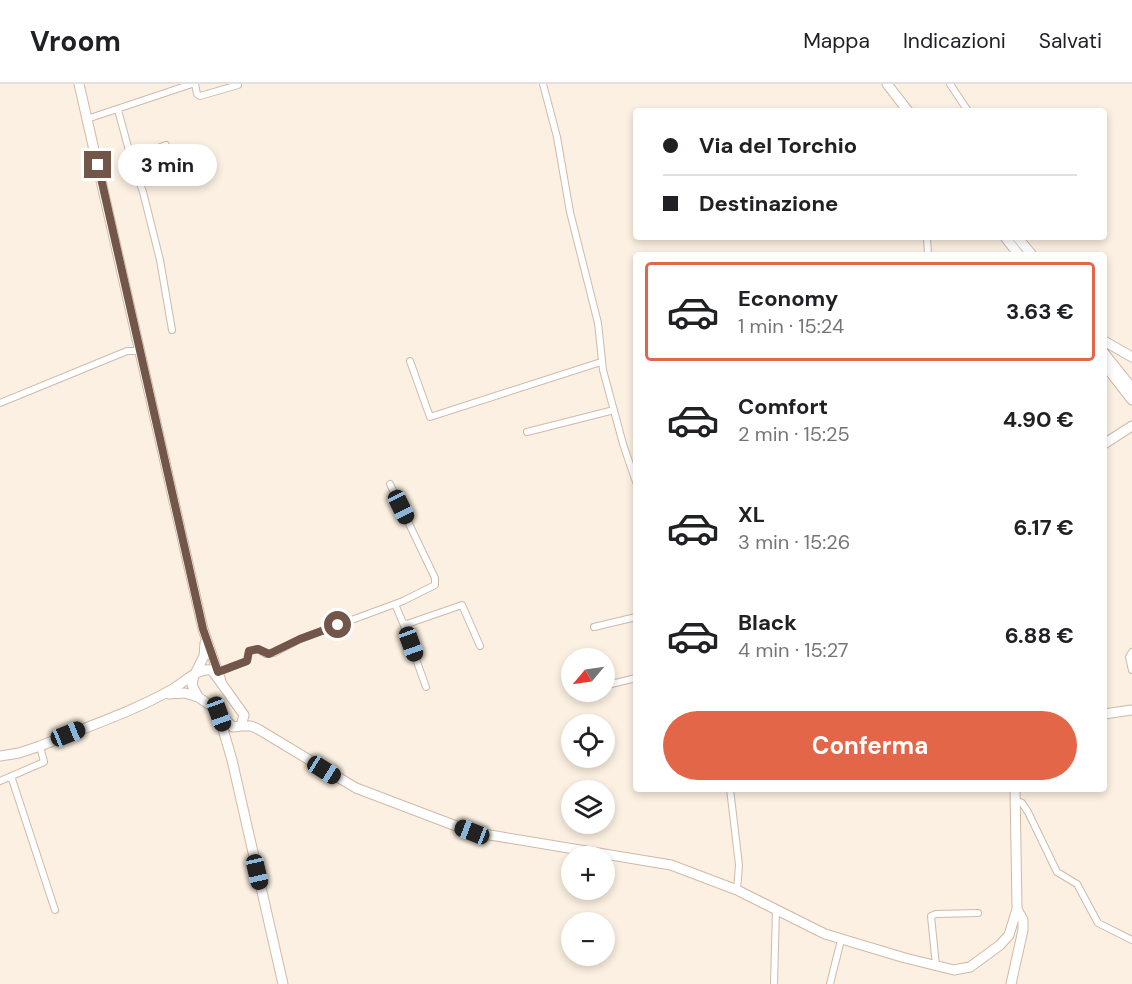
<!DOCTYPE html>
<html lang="it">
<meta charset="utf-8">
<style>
body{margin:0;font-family:"DM Sans",sans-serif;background:#f2f2f2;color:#202124;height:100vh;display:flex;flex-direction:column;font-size:22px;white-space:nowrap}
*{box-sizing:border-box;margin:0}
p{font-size:20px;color:#757577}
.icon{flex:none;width:33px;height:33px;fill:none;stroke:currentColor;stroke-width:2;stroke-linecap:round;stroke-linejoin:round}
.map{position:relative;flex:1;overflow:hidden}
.side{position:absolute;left:633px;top:168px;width:474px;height:540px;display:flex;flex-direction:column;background:#fff;border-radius:6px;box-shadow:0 3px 9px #0003}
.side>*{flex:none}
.banner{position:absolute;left:633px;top:24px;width:474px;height:132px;border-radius:6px;box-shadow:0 3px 9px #0003;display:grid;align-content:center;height:132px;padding:0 30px;background:#fff}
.needle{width:39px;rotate:241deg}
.fabs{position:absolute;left:561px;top:564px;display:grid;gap:12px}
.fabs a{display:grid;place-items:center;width:54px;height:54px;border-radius:50%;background:#fff;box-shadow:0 3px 9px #0003;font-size:30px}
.end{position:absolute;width:27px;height:27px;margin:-14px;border:8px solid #715649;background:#fff;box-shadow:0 0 0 3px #fff}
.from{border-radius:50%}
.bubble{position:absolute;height:42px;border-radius:21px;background:#fff;box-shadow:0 3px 9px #0003;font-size:20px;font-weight:700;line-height:42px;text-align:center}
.car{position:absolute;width:18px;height:36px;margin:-18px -9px;border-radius:8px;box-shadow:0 0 4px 2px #0007;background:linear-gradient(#222 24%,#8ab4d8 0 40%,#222 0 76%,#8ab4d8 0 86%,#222 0)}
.banner b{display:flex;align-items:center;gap:21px;height:57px;font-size:22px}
.banner b+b{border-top:2px solid #e0e0e0}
.banner i{width:15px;height:15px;background:#202124}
ul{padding:10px 0 0;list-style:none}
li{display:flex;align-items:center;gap:18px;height:99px;margin:0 12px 9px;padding:0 18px;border:3px solid transparent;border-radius:6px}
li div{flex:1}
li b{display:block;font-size:22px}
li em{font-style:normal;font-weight:700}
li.on{border-color:#e36648}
li>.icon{width:54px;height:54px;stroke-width:1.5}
.primary-button{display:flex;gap:12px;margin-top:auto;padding:12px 30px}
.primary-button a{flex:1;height:69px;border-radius:36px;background:#e36648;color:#fff;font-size:24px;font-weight:700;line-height:69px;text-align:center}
header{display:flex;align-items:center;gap:36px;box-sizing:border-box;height:84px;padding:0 30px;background:#fff;border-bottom:2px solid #e0e0e0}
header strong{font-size:28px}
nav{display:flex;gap:33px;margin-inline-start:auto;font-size:21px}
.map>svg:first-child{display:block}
</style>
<header>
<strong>Vroom</strong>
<nav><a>Mappa</a><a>Indicazioni</a><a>Salvati</a></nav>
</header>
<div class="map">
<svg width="1132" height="900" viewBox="0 0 1132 900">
<rect width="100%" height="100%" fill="#fbf0e1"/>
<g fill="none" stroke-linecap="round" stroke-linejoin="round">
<defs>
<path id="street" d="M195,0L197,10L200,12L238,1
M543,0L557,53L570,128L598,239L603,286L623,360L636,398
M950,0L968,27
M118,26L131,74L143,108L160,176L172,246
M87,35L192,0
M131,74L166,61
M927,153L928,171
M410,277L430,333L601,278
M0,319L127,267H140
M527,348L614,326
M395,520L403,539L407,540L462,521L480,562
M403,539L426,603
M594,543L636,533
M1132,568L1129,573L1132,586
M218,588L247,577L249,567L258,565L266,570L274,569L300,555L403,517L435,501V494L390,400
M607,601L636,594
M11,692L55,826
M0,697L44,678L40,662
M730,705L739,781L737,806
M1015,716L1022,719L1028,728L1057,788L1077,800L1098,839L1132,856
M936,882L931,832L936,830L978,829
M774,900L776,825
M830,900L841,856"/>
<path id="secondary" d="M79,0L203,545L221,597
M887,0L908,27
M1005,153L1019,171
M1017,153L1032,171
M1104,257L1132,273
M1104,269L1132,304
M1104,280L1132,316
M1104,360L1132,342
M196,588L204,572L205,559
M169,610L185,609L198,613
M1104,630L1132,626
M220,635L232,676L283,900
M241,642H251L258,645L356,704L472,748L671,781L737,806L825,850L905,874L954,886L970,883L1000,861L1009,851L1017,825L1015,705
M0,672L19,669L40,662C83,644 130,629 171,606C184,599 196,584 211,586L214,589L244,631L241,642L233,643L210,621L198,613L192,601L194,591
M1011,900L1023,846V836L1017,825"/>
</defs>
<use href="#street" stroke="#cebaab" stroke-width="8"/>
<use href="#secondary" stroke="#d1b9a8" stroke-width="11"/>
<use href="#street" stroke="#fff" stroke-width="6"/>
<use href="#secondary" stroke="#fff" stroke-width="9"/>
</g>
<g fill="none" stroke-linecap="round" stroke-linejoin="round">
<path stroke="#715649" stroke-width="8" d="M98,81L203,545L218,588L247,577L249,567L258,565L269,570L300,555L338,541"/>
</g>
</svg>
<div class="fabs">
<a><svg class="needle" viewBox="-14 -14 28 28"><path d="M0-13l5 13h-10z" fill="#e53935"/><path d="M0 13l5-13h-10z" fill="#757577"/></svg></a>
<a><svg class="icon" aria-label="locate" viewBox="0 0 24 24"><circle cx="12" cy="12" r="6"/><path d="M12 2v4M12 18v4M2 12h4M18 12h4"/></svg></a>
<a><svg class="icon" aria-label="layers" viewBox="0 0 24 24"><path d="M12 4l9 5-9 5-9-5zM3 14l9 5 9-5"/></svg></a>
<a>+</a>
<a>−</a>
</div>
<i class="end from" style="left:338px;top:541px"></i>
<i class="end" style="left:98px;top:81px"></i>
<div class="bubble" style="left:118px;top:60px;width:99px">3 min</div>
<i class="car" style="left:401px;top:423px;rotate:154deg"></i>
<i class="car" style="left:411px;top:560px;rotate:160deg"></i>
<i class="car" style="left:219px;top:630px;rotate:160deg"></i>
<i class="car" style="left:68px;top:650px;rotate:68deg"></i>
<i class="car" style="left:324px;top:686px;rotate:122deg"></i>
<i class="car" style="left:472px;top:748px;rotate:291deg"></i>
<i class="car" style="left:257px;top:788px;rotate:167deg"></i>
<div class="banner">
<b><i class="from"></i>Via del Torchio</b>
<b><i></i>Destinazione</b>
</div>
<section class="side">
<ul>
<li class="on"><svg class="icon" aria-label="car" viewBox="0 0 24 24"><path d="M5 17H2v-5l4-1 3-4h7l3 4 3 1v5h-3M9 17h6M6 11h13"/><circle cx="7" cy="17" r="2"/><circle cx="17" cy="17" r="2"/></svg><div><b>Economy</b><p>1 min · 15:24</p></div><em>3.63 €</em></li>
<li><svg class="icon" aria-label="car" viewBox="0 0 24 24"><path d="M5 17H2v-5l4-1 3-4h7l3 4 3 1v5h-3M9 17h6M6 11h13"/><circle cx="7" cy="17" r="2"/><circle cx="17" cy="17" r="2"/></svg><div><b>Comfort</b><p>2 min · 15:25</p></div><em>4.90 €</em></li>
<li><svg class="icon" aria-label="car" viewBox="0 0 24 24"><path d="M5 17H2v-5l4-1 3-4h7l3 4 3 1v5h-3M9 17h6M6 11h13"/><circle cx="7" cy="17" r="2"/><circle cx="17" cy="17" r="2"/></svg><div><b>XL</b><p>3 min · 15:26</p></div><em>6.17 €</em></li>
<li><svg class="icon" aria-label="car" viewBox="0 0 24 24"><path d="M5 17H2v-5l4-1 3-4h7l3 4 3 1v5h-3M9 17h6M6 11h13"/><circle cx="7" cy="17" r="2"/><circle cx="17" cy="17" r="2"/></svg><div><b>Black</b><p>4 min · 15:27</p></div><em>6.88 €</em></li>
</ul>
<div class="primary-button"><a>Conferma</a></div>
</section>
</div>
